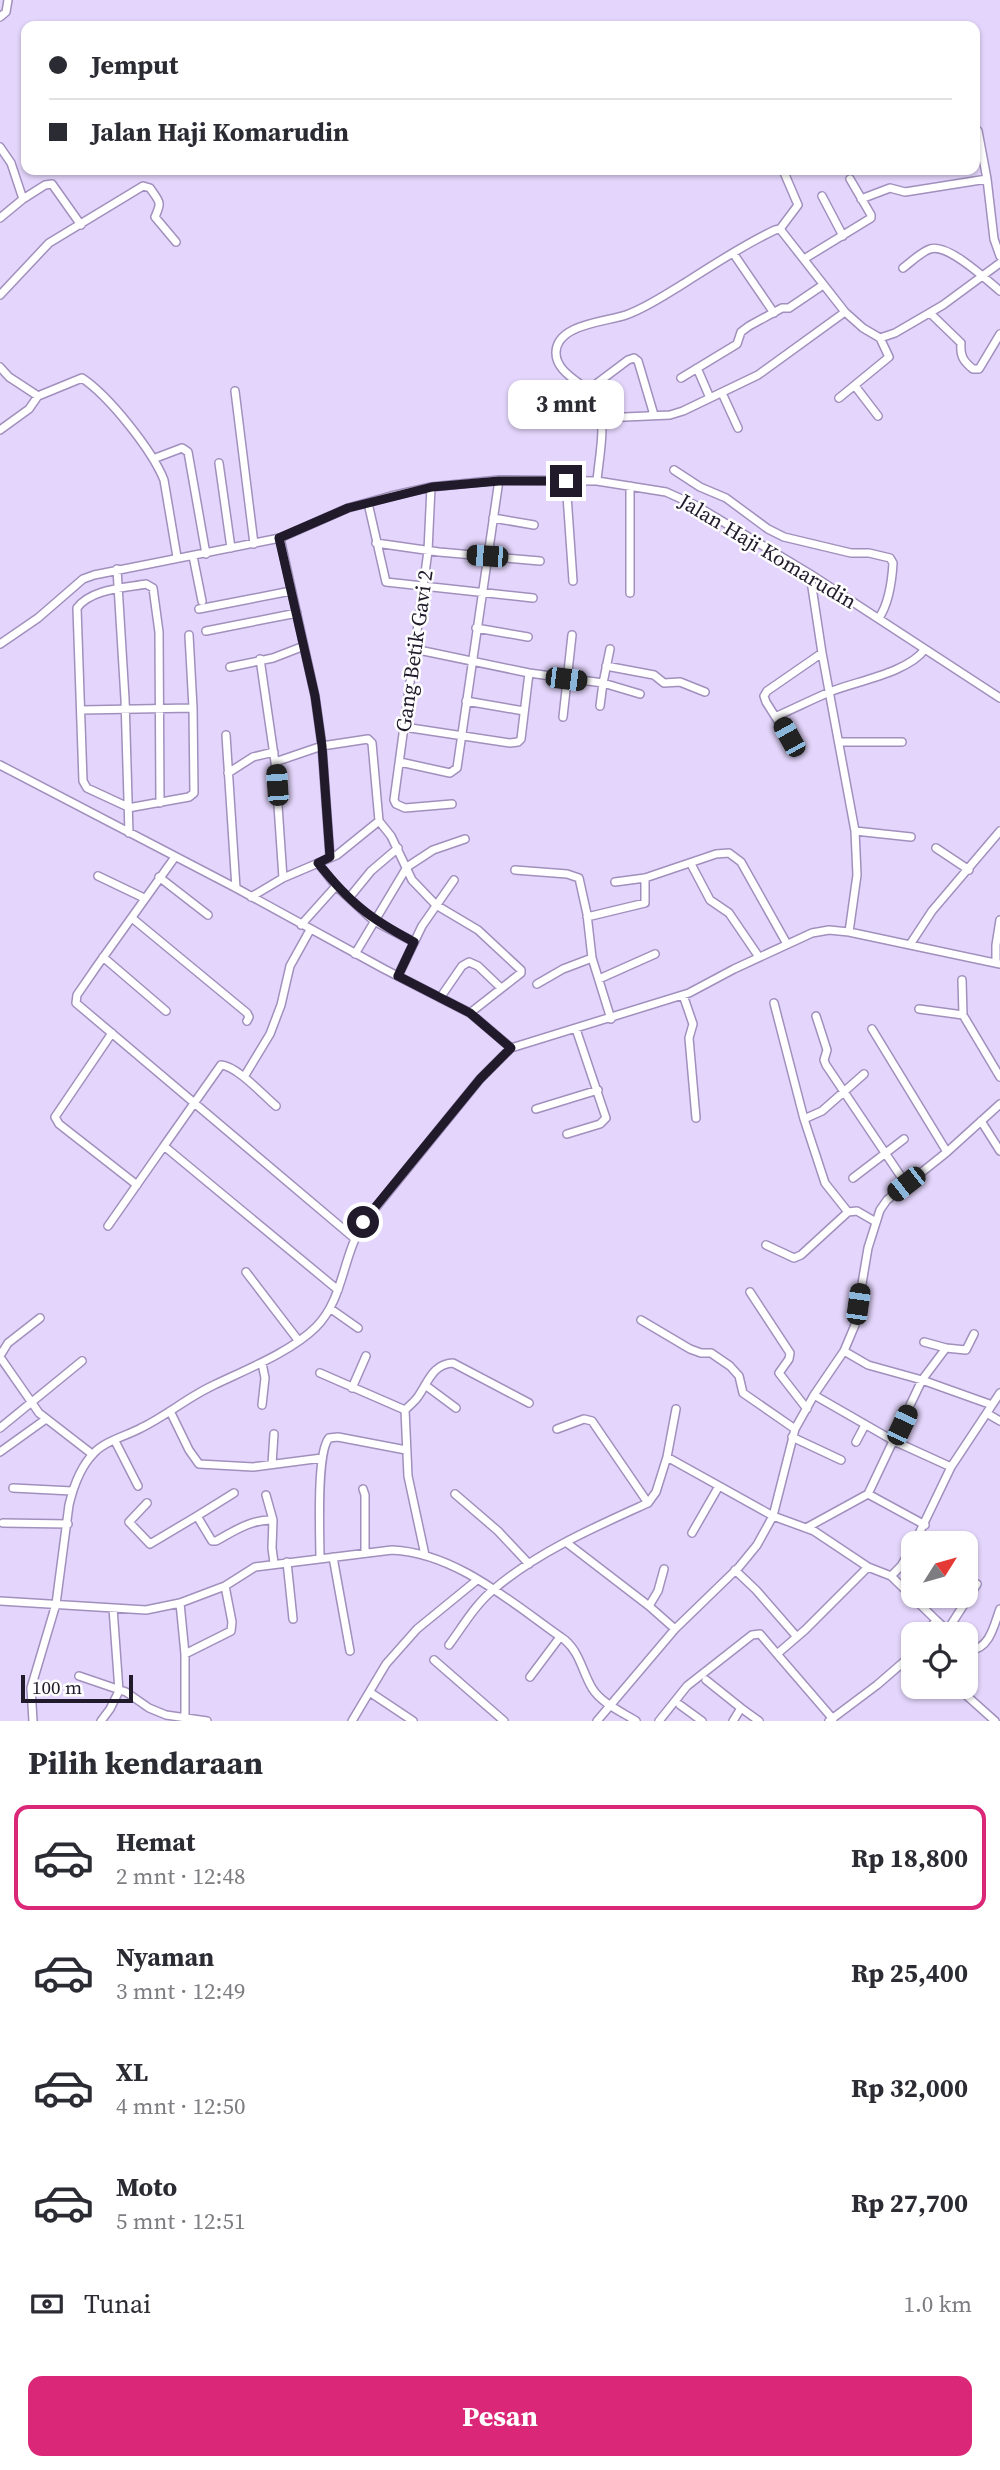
<!DOCTYPE html>
<html lang="id">
<meta charset="utf-8">
<style>
body{margin:0;font-family:"Source Serif 4",serif;background:#f7f7f7;color:#2b2b33;height:100vh;display:flex;flex-direction:column;font-size:26px;white-space:nowrap}
*{box-sizing:border-box;margin:0}
p{font-size:23px;color:#7c7c81}
.icon{flex:none;width:38px;height:38px;fill:none;stroke:currentColor;stroke-width:2;stroke-linecap:round;stroke-linejoin:round}
.map{position:relative;height:1721px;overflow:hidden}
.side{display:flex;flex-direction:column;background:#fff;flex:1}
.side>*{flex:none}
.top-card{position:absolute;left:21px;top:21px;width:959px;height:154px;border-radius:14px;box-shadow:0 2px 5px #0004;display:grid;align-content:center;height:154px;padding:0 28px;background:#fff}
.needle{width:46px;rotate:53deg}
.fabs{position:absolute;left:901px;top:1531px;display:grid;gap:14px}
.fabs a{display:grid;place-items:center;width:77px;height:77px;border-radius:14px;background:#fff;box-shadow:0 2px 5px #0004;font-size:35px}
.scale{position:absolute;left:21px;bottom:18px;width:112px;box-sizing:border-box;padding-left:7px;border:4px solid #211a2b;border-top:0;font-size:19px;line-height:24px;white-space:nowrap;color:#211a2b;-webkit-text-stroke:5px #fefefe;paint-order:stroke}
.end{position:absolute;width:32px;height:32px;margin:-16px;border:9px solid #211a2b;background:#fff;box-shadow:0 0 0 4px #fff}
.from{border-radius:50%}
.bubble{position:absolute;height:49px;border-radius:14px;background:#fff;box-shadow:0 2px 5px #0004;font-size:23px;font-weight:700;line-height:49px;text-align:center}
.car{position:absolute;width:21px;height:42px;margin:-21px -10px;border-radius:9px;box-shadow:0 0 5px 2px #0007;background:linear-gradient(#222 24%,#8ab4d8 0 40%,#222 0 76%,#8ab4d8 0 86%,#222 0)}
.top-card b{display:flex;align-items:center;gap:24px;height:66px;font-size:26px}
.top-card b+b{border-top:2px solid #e1e1e2}
.top-card i{width:18px;height:18px;background:#2b2b33}
ul{padding:0;list-style:none}
li{display:flex;align-items:center;gap:21px;height:105px;margin:0 14px 10px;padding:0 14px;border:4px solid transparent;border-radius:14px}
li div{flex:1}
li b{display:block;font-size:26px}
li em{font-style:normal;font-weight:700}
li.on{border-color:#db2777}
li>.icon{width:63px;height:63px;stroke-width:1.5}
h2{padding:0 28px;font-size:32px;line-height:84px}
.pay{display:flex;align-items:center;gap:18px;height:77px;padding:0 28px;font-size:26px}
.pay p{margin-inline-start:auto}
.action{display:flex;gap:14px;margin-top:auto;padding:14px 28px}
.action a{flex:1;height:80px;border-radius:14px;background:#db2777;color:#fff;font-size:28px;font-weight:700;line-height:80px;text-align:center}
.map>svg:first-child{display:block}
</style>
<div class="map">
<svg width="1000" height="1721" viewBox="0 0 1000 1721">
<rect width="100%" height="100%" fill="#e3d5fb"/>
<g fill="none" stroke-linecap="round" stroke-linejoin="round">
<defs>
<path id="minor" d="M0,17L6,12L8,0
M978,131L987,179L994,239L1000,256
M0,147L11,163L23,199L0,218
M822,196L843,236
M23,199L45,185L52,184L81,225
M861,199L890,188L905,192L987,179
M780,229L798,205L783,170
M733,253L774,313
M804,259L871,218V215L850,179
M903,268C911,262 921,252 930,249C948,243 987,280 1000,291
M0,295L49,243L143,186L150,188C160,203 162,201 155,217L176,242
M930,313L961,343C960,356 963,361 973,369H979L1000,334
M0,367L9,377L38,396L82,378C109,396 152,450 164,480L177,557
M697,368L710,398
M681,378L737,344L741,332L749,326L782,308H789L823,285
M855,386L878,416
M588,390L628,360L634,358L638,361L654,415
M235,391L254,544
M722,393L738,428
M839,398L889,357L880,338
M602,418L670,415L683,411L758,375L845,312
M0,430L29,409L38,396
M153,459L182,448L188,452L206,554
M219,463L231,548
M674,470L700,487L726,498L768,529L784,537L851,553H869L890,558L893,563C892,580 889,603 879,618
M566,481L573,581
M597,481C599,456 607,424 597,401C588,384 556,375 556,353C556,324 606,322 626,315C646,308 665,295 683,284C713,265 743,245 775,230L780,229L845,312L863,328L880,338L895,333L943,305L1000,263
M431,487L428,551L394,800L396,804L405,808L452,804
M368,503L386,582L533,598
M493,518L534,525
M280,538L315,696L322,746L330,857
M376,543L439,552L540,561
M193,556L202,601
M117,569L125,699L129,833
M810,574L822,653L855,831L857,875L849,932
M630,593V486
M199,609L291,591
M476,628L528,637
M206,631L297,613
M0,644L38,618L83,579L94,575L280,538L348,508L391,496L431,487L499,480L597,481L666,492L695,505L810,574L1000,698
M414,649L529,673L603,683L610,649
M260,659L275,762L283,878
M606,666L654,675L664,683L680,682L705,692
M230,667L273,658L304,646
M466,701L524,711
M600,706L603,683L640,694
M81,710L193,708
M777,716C795,708 813,699 832,691C858,681 909,672 925,649
M563,717L572,635
M404,727L510,743L518,742L521,739L529,673
M226,735L236,888
M839,742H902
M792,743L766,702L764,696L767,691L822,653
M275,762L322,746L368,739L372,743L379,821L391,836L412,880L436,905L478,930L521,970V973L470,1013
M400,762L450,773L457,768L499,480
M0,765L236,888L384,969L470,1013L511,1048L689,993L734,969L812,933L829,930L849,932L1000,964
M228,773L253,757L274,752
M128,807L87,788L83,781L77,608C91,589 124,588 146,584L153,588L159,632L160,803
M128,808L189,797L194,793L193,708L189,635
M855,831L911,837
M936,848L969,870
M175,857L97,966L77,995L76,1003L354,1238
M318,863L336,886
M691,864L710,900L729,913L759,957
M515,870L567,874L579,878L587,914L592,958L611,1019
M98,876L144,898
M159,877L208,915
M615,882L645,878L716,854L729,853L741,862L787,944
M251,897L283,878L337,855L379,821
M349,898L371,871L398,848
M587,917L645,903V878
M132,918L247,1013L249,1017L247,1021
M301,925L336,886L374,921L414,942
M911,943L932,911L1000,831
M355,954L407,867L433,850L465,839
M103,957L166,1011
M996,963V945L1000,920
M398,976L422,926L454,880
M599,979L655,954
M962,980L963,1015
M537,984L563,969L592,958
M683,995L693,1024L689,1038L696,1118
M440,998L462,966L469,962L478,966L501,988
M774,1003L804,1119L822,1111L864,1074
M919,1009L963,1015L1000,1077
M816,1016L827,1050L824,1060L826,1065L906,1184
M872,1029L947,1152
M112,1033L55,1117L59,1124L137,1185
M244,1077L270,1034L281,1005L290,966L310,930
M276,1106C263,1095 237,1066 221,1065L164,1146L338,1290
M536,1109L598,1090
M804,1119L825,1183L848,1212
M981,1121L1000,1151
M567,1134L600,1124L606,1118L576,1029
M853,1178L904,1139
M108,1226L164,1146
M766,1245L794,1258L801,1255L848,1212L857,1211L876,1222
M246,1272L298,1340
M750,1292L790,1353L789,1359L779,1373L807,1409
M331,1309L358,1328
M641,1320L690,1349L701,1353H711L730,1366L739,1376L743,1393L795,1429
M924,1342L946,1348
M844,1351L868,1365L922,1380L992,1405
M0,1356L8,1343L40,1318
M0,1357L39,1413L92,1454
M262,1363L265,1378L262,1405
M320,1373L405,1410L408,1476L425,1555
M425,1385L456,1408
M352,1388L366,1356
M814,1395L894,1441L951,1467
M405,1410C409,1406 414,1402 417,1398C428,1383 432,1364 453,1363L529,1403
M170,1411L189,1450L199,1464L253,1467L322,1458
M988,1414L1000,1421
M0,1428L82,1361
M557,1429L584,1419L592,1421L648,1503
M792,1437L841,1460
M115,1441L138,1486
M856,1442L865,1425
M0,1452L46,1419
M667,1457L676,1409
M272,1464L274,1434
M13,1488L72,1491
M363,1489L365,1495V1553
M234,1493L197,1516L212,1541H216C234,1531 252,1519 273,1520
M455,1494L498,1531L529,1564
M868,1494L925,1525
M266,1495L273,1520L272,1548L274,1563
M147,1503L129,1522L150,1544L197,1516
M3,1523L68,1524
M806,1528L868,1494L922,1380L946,1348L966,1350L974,1334
M692,1533L719,1486
M567,1543L649,1606L675,1629
M914,1544L951,1467L1000,1393
M333,1557L350,1651
M320,1558C320,1535 316,1453 329,1438L338,1437L406,1450
M287,1562L293,1619
M735,1570L756,1590L797,1637
M891,1576L936,1620L926,1634
M0,1601L146,1610L180,1603L225,1586L255,1567L392,1550C457,1553 513,1604 565,1640C580,1653 582,1671 592,1688C601,1703 622,1712 636,1721
M180,1603L185,1654V1719
M649,1606L658,1591L664,1569
M936,1620L951,1634
M947,1631L977,1584
M449,1645C463,1626 475,1605 493,1590C537,1552 595,1527 648,1503L656,1492L667,1457L773,1516L814,1531L868,1567L891,1576L901,1566L914,1544
M966,1646L971,1650C990,1648 994,1625 1000,1609
M185,1654L231,1631L232,1622L225,1586
M777,1654L833,1719
M434,1660L504,1721
M79,1676L126,1692L149,1708L166,1715L207,1721
M530,1677L560,1637
M706,1680L741,1708
M957,1687L995,1721
M371,1693L413,1721
M680,1705L702,1721
M33,1721L31,1688L56,1604L69,1505C73,1488 81,1466 94,1453C105,1441 126,1436 141,1428C166,1416 188,1397 214,1385C245,1370 291,1352 316,1327C344,1299 342,1256 364,1222L480,1079L511,1048
M101,1721L110,1709L119,1691L113,1608
M352,1721L386,1664L417,1629L477,1580
M597,1721L675,1629L739,1567L757,1545L773,1516L795,1429L814,1395L844,1351L855,1325L868,1248L880,1210L887,1200L947,1152L1000,1104
M659,1721L687,1686L752,1635L760,1634L777,1654L805,1630L868,1567
M733,1721L741,1708L759,1721
M829,1721L877,1685L914,1653"/>
</defs>
<use href="#minor" stroke="#a190bd" stroke-width="10"/>
<use href="#minor" stroke="#fff" stroke-width="7"/>
</g>
<g fill="none" stroke-linecap="round" stroke-linejoin="round">
<path stroke="#211a2b" stroke-width="9" d="M363,1222L480,1079L511,1048L470,1013L398,976L414,942C369,918 350,903 318,863L330,857L322,746L315,696L279,538L348,508L432,487L499,481H566"/>
</g>
<g text-anchor="middle" dominant-baseline="central" stroke-width="5" stroke-linejoin="round" paint-order="stroke">
<g font-size="21" fill="#211a2b" stroke="#fefefe">
<text transform="translate(768 551) rotate(31)">Jalan Haji Komarudin</text>
<text transform="translate(414 651) rotate(-82)">Gang Betik Gavi 2</text>
</g>
</g>
</svg>
<div class="fabs">
<a><svg class="needle" viewBox="-14 -14 28 28"><path d="M0-13l5 13h-10z" fill="#e53935"/><path d="M0 13l5-13h-10z" fill="#7c7c81"/></svg></a>
<a><svg class="icon" aria-label="locate" viewBox="0 0 24 24"><circle cx="12" cy="12" r="6"/><path d="M12 2v4M12 18v4M2 12h4M18 12h4"/></svg></a>
</div>
<div class="scale">100 m</div>
<i class="end from" style="left:363px;top:1222px"></i>
<i class="end" style="left:566px;top:481px"></i>
<div class="bubble" style="left:508px;top:380px;width:116px">3 mnt</div>
<i class="car" style="left:487px;top:556px;rotate:274deg"></i>
<i class="car" style="left:566px;top:679px;rotate:97deg"></i>
<i class="car" style="left:789px;top:737px;rotate:331deg"></i>
<i class="car" style="left:277px;top:785px;rotate:356deg"></i>
<i class="car" style="left:906px;top:1184px;rotate:232deg"></i>
<i class="car" style="left:858px;top:1304px;rotate:8deg"></i>
<i class="car" style="left:902px;top:1425px;rotate:25deg"></i>
<div class="top-card">
<b><i class="from"></i>Jemput</b>
<b><i></i>Jalan Haji Komarudin</b>
</div>
</div>
<section class="side">
<h2>Pilih kendaraan</h2>
<ul>
<li class="on"><svg class="icon" aria-label="car" viewBox="0 0 24 24"><path d="M5 17H2v-5l4-1 3-4h7l3 4 3 1v5h-3M9 17h6M6 11h13"/><circle cx="7" cy="17" r="2"/><circle cx="17" cy="17" r="2"/></svg><div><b>Hemat</b><p>2 mnt · 12:48</p></div><em>Rp 18,800</em></li>
<li><svg class="icon" aria-label="car" viewBox="0 0 24 24"><path d="M5 17H2v-5l4-1 3-4h7l3 4 3 1v5h-3M9 17h6M6 11h13"/><circle cx="7" cy="17" r="2"/><circle cx="17" cy="17" r="2"/></svg><div><b>Nyaman</b><p>3 mnt · 12:49</p></div><em>Rp 25,400</em></li>
<li><svg class="icon" aria-label="car" viewBox="0 0 24 24"><path d="M5 17H2v-5l4-1 3-4h7l3 4 3 1v5h-3M9 17h6M6 11h13"/><circle cx="7" cy="17" r="2"/><circle cx="17" cy="17" r="2"/></svg><div><b>XL</b><p>4 mnt · 12:50</p></div><em>Rp 32,000</em></li>
<li><svg class="icon" aria-label="car" viewBox="0 0 24 24"><path d="M5 17H2v-5l4-1 3-4h7l3 4 3 1v5h-3M9 17h6M6 11h13"/><circle cx="7" cy="17" r="2"/><circle cx="17" cy="17" r="2"/></svg><div><b>Moto</b><p>5 mnt · 12:51</p></div><em>Rp 27,700</em></li>
</ul>
<div class="pay"><svg class="icon" aria-label="cash" viewBox="0 0 24 24"><path d="M3 7h18v10H3z"/><circle cx="12" cy="12" r="2"/></svg>Tunai<p>1.0 km</p></div>
<div class="action"><a>Pesan</a></div>
</section>
